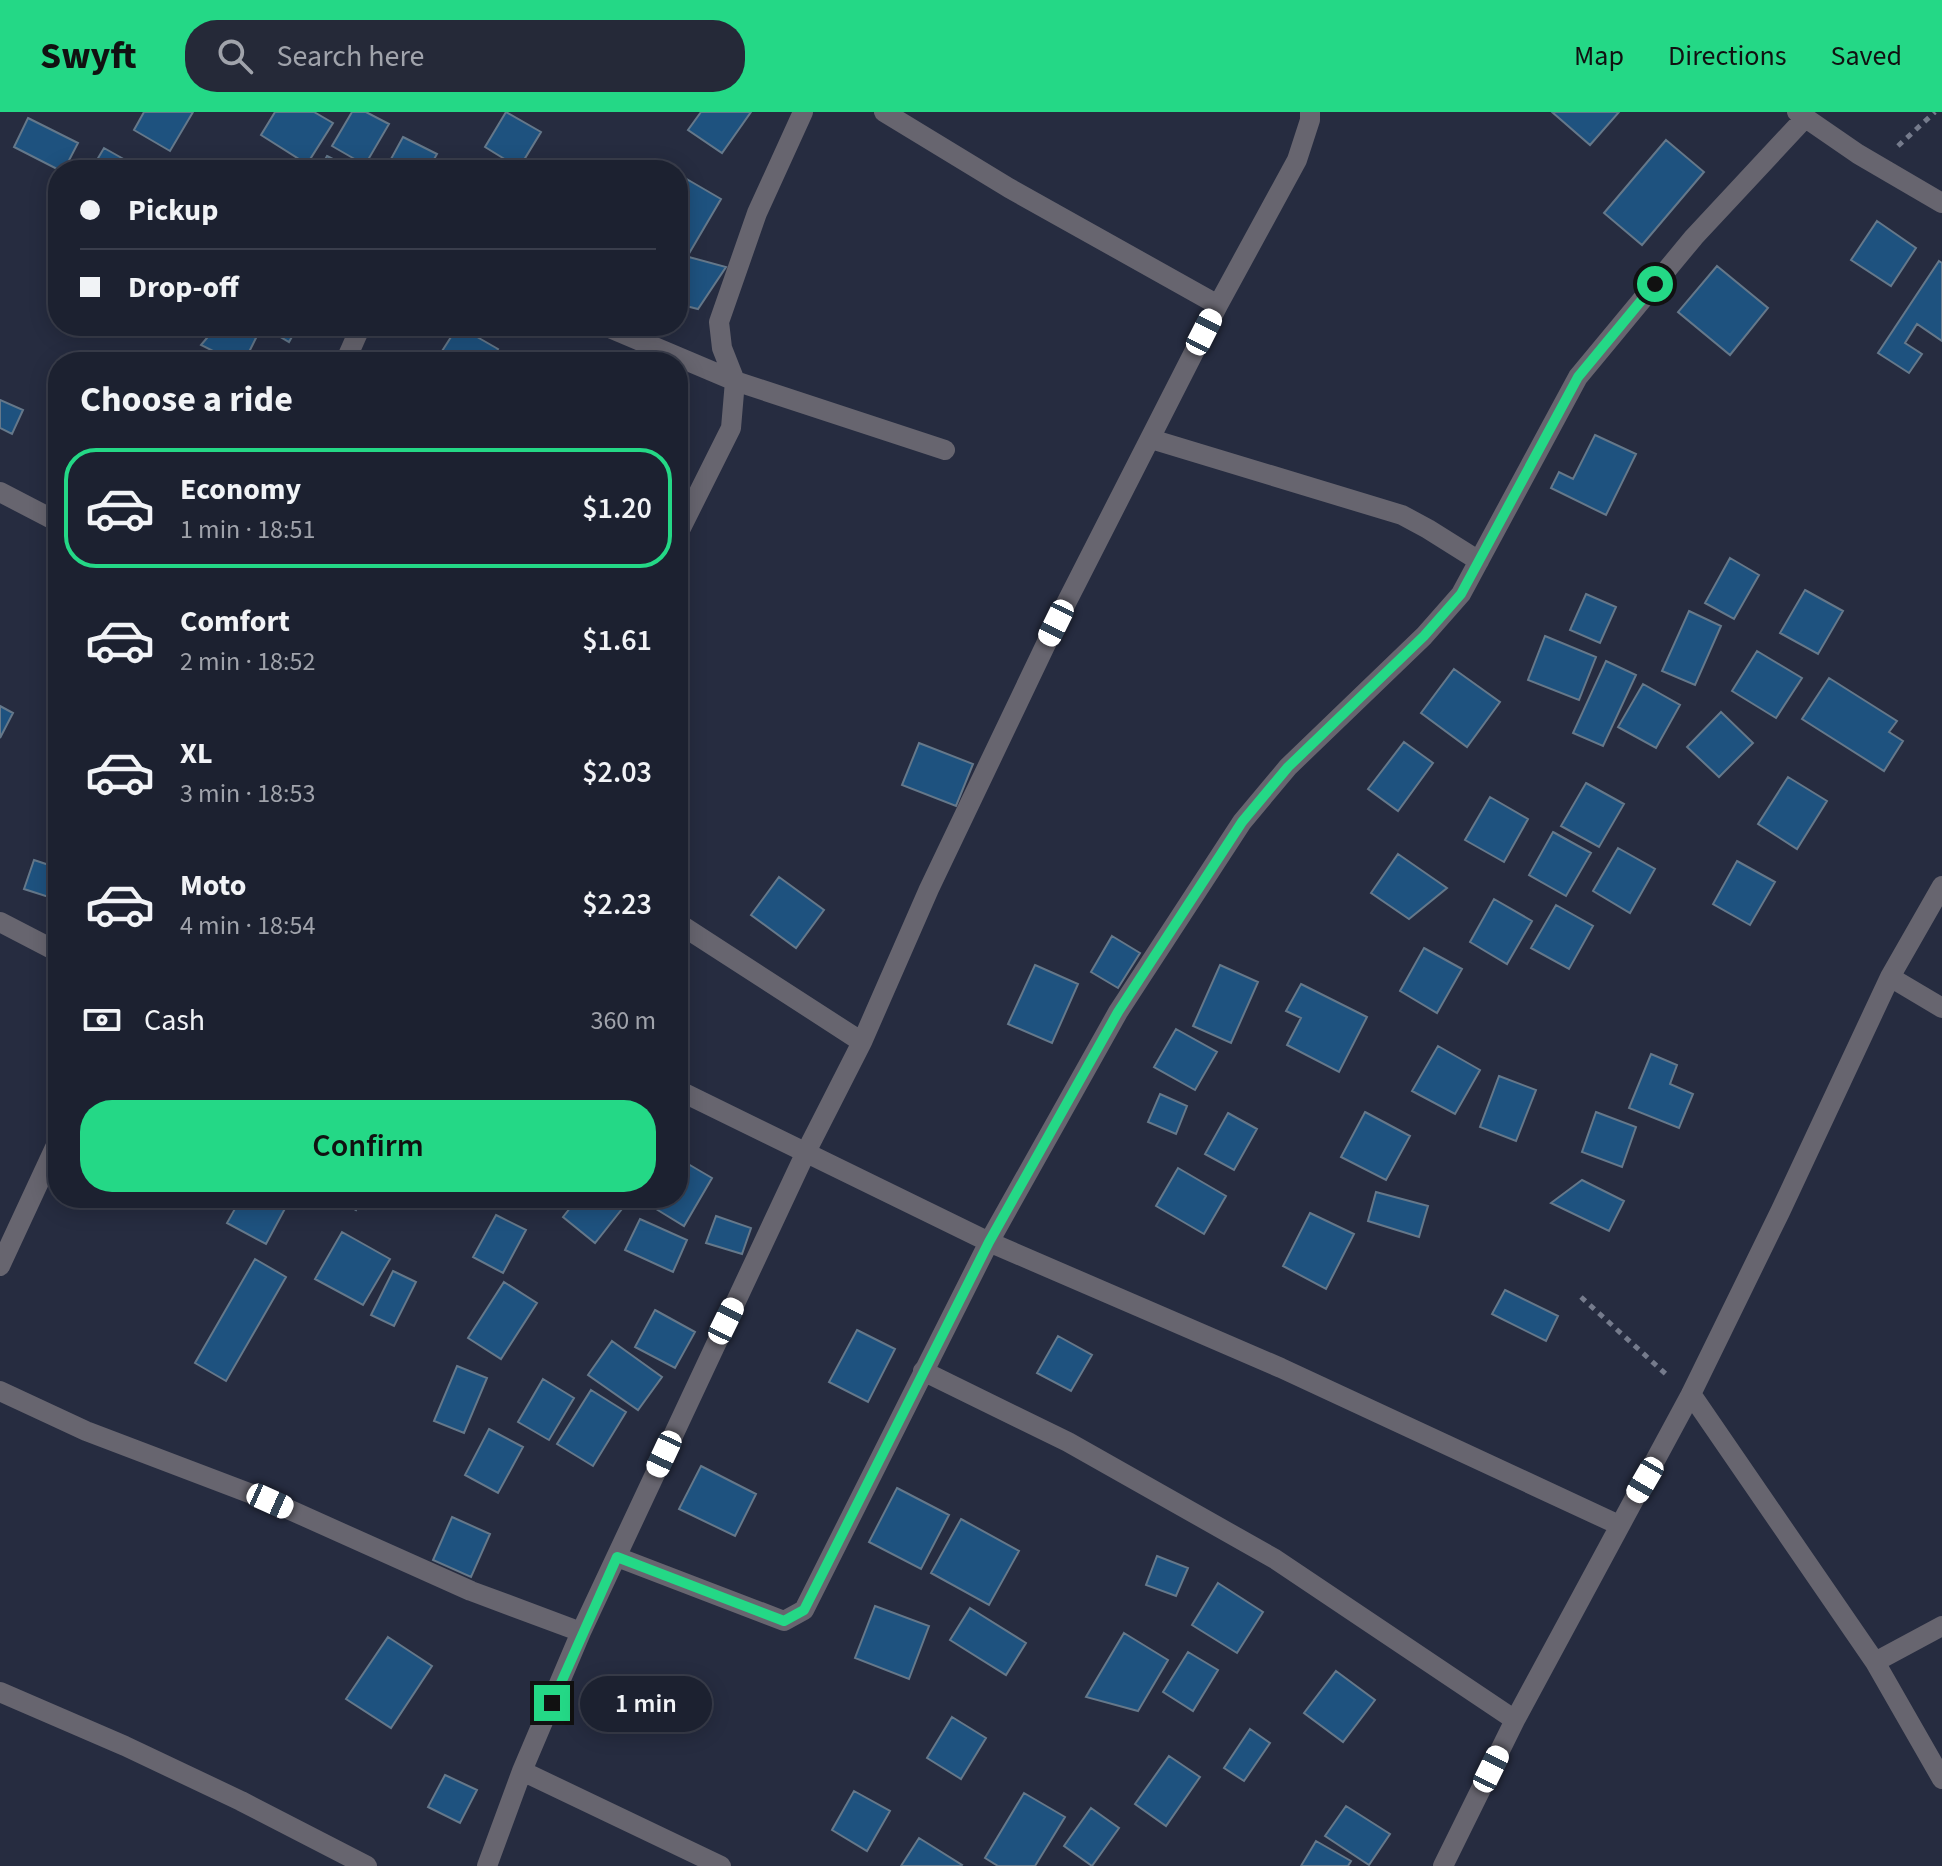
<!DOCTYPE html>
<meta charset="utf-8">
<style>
body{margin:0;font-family:"Source Sans 3",sans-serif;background:#252938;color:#f1f3f6;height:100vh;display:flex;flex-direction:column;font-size:30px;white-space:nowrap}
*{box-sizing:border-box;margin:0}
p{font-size:26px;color:#a0a3ab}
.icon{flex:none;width:44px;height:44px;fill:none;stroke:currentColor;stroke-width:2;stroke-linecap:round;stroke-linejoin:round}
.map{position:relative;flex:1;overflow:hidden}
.drawer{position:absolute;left:48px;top:240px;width:640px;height:856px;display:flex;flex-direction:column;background:#1c2130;border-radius:32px;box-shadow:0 4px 20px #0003,0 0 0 2px #3a3e4c}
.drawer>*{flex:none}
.banner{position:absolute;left:48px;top:48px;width:640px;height:176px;border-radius:32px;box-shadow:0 4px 20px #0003,0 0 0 2px #3a3e4c;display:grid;align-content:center;height:176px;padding:0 32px;background:#1c2130}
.end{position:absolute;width:36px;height:36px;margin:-18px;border:10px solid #24d886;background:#111;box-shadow:0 0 0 4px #111}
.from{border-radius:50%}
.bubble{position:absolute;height:56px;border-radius:28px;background:#1c2130;box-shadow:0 4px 20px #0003,0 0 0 2px #3a3e4c;font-size:26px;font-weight:600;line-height:56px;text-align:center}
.car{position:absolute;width:24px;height:48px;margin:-24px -12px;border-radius:10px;box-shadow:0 0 6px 2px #0007;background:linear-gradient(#fff 24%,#345 0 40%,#fff 0 76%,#345 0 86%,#fff 0)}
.banner b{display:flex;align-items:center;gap:28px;height:76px;font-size:30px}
.banner b+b{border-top:2px solid #3a3e4c}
.banner i{width:20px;height:20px;background:#f1f3f6}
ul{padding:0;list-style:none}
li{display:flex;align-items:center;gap:24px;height:120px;margin:0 16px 12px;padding:0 16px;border:4px solid transparent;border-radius:32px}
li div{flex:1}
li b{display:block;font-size:30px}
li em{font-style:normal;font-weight:600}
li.on{border-color:#24d886}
li>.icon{width:72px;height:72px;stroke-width:1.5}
h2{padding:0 32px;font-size:36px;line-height:96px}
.pay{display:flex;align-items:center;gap:20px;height:88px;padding:0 32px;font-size:30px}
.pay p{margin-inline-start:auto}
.button{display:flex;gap:16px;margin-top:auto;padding:16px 32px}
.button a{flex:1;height:92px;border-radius:32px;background:#24d886;color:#111;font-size:32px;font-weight:600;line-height:92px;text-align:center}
header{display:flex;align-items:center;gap:48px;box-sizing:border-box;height:112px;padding:0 40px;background:#24d886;color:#111}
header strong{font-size:38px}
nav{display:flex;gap:44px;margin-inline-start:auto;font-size:28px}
.search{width:560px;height:72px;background:#252938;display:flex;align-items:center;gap:20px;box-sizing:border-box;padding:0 28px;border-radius:32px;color:#a0a3ab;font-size:30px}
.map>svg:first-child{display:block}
</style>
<header>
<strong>Swyft</strong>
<div class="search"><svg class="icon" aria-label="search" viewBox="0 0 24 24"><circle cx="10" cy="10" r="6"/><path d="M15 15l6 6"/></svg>Search here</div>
<nav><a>Map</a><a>Directions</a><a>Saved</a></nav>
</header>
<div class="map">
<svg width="1942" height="1754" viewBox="0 0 1942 1754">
<rect width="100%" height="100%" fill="#262c40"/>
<path fill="#1e527f" stroke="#65788a" stroke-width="2" d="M144,0H193L170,39L134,18Z
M275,0H314L333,11L307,52L261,23Z
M352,0H366L389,12L365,53L332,34Z
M506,0L541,20L519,56L485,35Z
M701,0H751L722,41L688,18Z
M1552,0H1619L1590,33Z
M28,6L78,31L64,58H59L14,35Z
M403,25L437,42L428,58H385Z
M1666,28L1704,60L1642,133L1604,101Z
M104,36L143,58H91Z
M327,44L354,58H319Z
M678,62L721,87L687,145L678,140Z
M1877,109L1916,136L1891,174L1851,148Z
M678,142L726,155L698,197L678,192Z
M1939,149L1942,151V229L1917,212L1905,231L1922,242L1909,261L1878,241Z
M1717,154L1768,196L1730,243L1678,200Z
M217,214H231L256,226L244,250H235L201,233Z
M262,214H298L289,230Z
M458,214L498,237L490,250H442L437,247Z
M0,288L23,298L12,322L0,316Z
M1595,323L1636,342L1606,403L1551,376L1559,360L1573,367Z
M1730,446L1759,463L1734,507L1705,491Z
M1805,478L1843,499L1818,542L1780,521Z
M1586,482L1616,495L1600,531L1570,518Z
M1689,499L1721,514L1695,573L1662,559Z
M1545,524L1596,545L1579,588L1528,568Z
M1757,539L1802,566L1776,606L1732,579Z
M1606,549L1636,563L1603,634L1573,621Z
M1454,557L1500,590L1467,635L1421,601Z
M1829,566L1897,609L1889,620L1903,629L1884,659L1802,607Z
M1643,572L1680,593L1656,636L1618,615Z
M0,594L13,601L0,626Z
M1721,600L1753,631L1719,665L1687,635Z
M1404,630L1433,651L1398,699L1368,677Z
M919,631L973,652L956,694L902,673Z
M1788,665L1827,689L1797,737L1758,712Z
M1586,671L1624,692L1599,735L1561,714Z
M1490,685L1528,707L1504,750L1465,728Z
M1553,720L1591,741L1566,784L1529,763Z
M1618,736L1655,757L1630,801L1593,779Z
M1398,742L1447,776L1409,807L1371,781Z
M34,748L58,756V788L24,777Z
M1737,749L1775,770L1750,813L1713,792Z
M779,765L824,798L796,836L751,803Z
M1494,787L1532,809L1507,852L1470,830Z
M1556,793L1593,814L1569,857L1531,836Z
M1112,824L1140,841L1118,876L1091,860Z
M1424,836L1462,857L1437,901L1400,879Z
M1035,853L1078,872L1052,931L1008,912Z
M1220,853L1258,870L1231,931L1193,914Z
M1301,872L1367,905L1339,960L1287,933L1301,906L1286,899Z
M1176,917L1217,940L1195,978L1154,955Z
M1438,934L1480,958L1455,1002L1412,979Z
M1651,942L1677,953L1670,972L1693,982L1679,1016L1629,996Z
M1499,964L1536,978L1516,1029L1480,1015Z
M1160,982L1187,994L1176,1022L1148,1010Z
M1365,1000L1410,1024L1386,1068L1341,1045Z
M1596,1000L1636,1015L1622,1055L1582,1040Z
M1228,1001L1257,1017L1234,1058L1205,1042Z
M683,1049L712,1066L684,1114L656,1097L662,1086H678V1059Z
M1178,1056L1226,1084L1204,1122L1156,1094Z
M1582,1068L1624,1089L1609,1119L1551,1091Z
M1376,1080L1428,1094L1419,1125L1368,1109Z
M241,1086H284L289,1089L266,1132L227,1111Z
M336,1086H363L356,1098Z
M578,1086H608L622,1097L595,1131L563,1105Z
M1310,1101L1354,1122L1326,1177L1283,1154Z
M496,1103L526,1118L503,1161L473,1145Z
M716,1104L751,1116L742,1142L706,1131Z
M640,1107L687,1128L673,1160L625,1138Z
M342,1120L390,1147L363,1193L315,1167Z
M255,1147L286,1165L226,1269L195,1251Z
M393,1159L416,1170L394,1214L371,1203Z
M504,1170L537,1191L501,1247L468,1226Z
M1505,1178L1558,1204L1546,1229L1492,1202Z
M655,1198L695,1220L675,1256L635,1235Z
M857,1218L895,1237L868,1290L829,1270Z
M1058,1224L1092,1243L1071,1279L1037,1261Z
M612,1229L662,1265L638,1298L588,1263Z
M457,1254L487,1266L464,1321L434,1309Z
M543,1267L574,1286L549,1328L518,1310Z
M591,1278L626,1300L593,1354L557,1332Z
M489,1317L523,1335L498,1381L465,1363Z
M701,1354L756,1382L735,1424L679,1397Z
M897,1376L949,1403L921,1457L869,1430Z
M452,1405L490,1422L471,1465L433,1448Z
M961,1407L1019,1439L989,1493L931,1461Z
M1157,1444L1188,1456L1176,1484L1146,1473Z
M1218,1471L1263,1500L1237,1541L1192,1513Z
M875,1494L929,1514L909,1567L855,1546Z
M970,1496L1026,1531L1006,1563L950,1528Z
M1124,1521L1168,1548L1138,1599L1086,1585Z
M388,1525L432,1554L391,1616L346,1587Z
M1188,1540L1218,1558L1193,1599L1163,1580Z
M1336,1559L1375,1588L1343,1630L1304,1601Z
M952,1605L986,1626L961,1667L927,1646Z
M1250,1617L1270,1631L1244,1669L1224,1656Z
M1169,1644L1200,1665L1166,1714L1135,1692Z
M445,1663L477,1678L460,1711L428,1695Z
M854,1679L890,1699L867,1739L832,1718Z
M1024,1681L1065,1705L1035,1754H998L985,1746Z
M1346,1694L1390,1722L1369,1753L1325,1724Z
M1091,1696L1119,1716L1092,1754L1064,1734Z
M919,1726L962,1753L961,1754H901Z
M1316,1729L1351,1749L1348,1754H1301Z"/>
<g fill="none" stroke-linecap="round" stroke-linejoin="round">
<path stroke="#757b8c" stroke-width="5" stroke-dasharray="6 6" stroke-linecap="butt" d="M1898,34L1935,0
M1581,1185L1668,1264"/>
<path stroke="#67656f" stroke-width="20" d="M884,0L1009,76L1218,193
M1797,0L1858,42L1942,91
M605,214L735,269L945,338
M345,250L361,214
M1151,327L1402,403L1428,417L1479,449
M0,380L58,410
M678,422L731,316L735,269L722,236L719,210L757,101L803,0
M0,810L58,840
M678,811L862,930
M1890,865L1942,896
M678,978L989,1130L1281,1256L1619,1413
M0,1154L58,1029
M923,1259L1068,1330L1275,1447L1515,1608
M0,1279L86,1319L270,1389L471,1479L581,1520
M1691,1282L1875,1550L1942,1667
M617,1445L784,1509L804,1498L989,1130L1118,900L1242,710L1288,655L1424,524L1461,482L1578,265L1694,125L1804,7
M1875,1550L1942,1514
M0,1580L125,1634L241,1689L367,1754
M522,1659L721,1754
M487,1754L522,1659L581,1520L806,1040L862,930L929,777L1056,511L1218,193L1297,48L1310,8V0
M1443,1754L1515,1608L1691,1282L1780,1100L1890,865L1942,774"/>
</g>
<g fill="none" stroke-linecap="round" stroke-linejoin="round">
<path stroke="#24d886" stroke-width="10" d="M552,1591L617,1445L784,1509L804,1498L989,1130L1118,900L1242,710L1288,655L1424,524L1461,482L1578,265L1655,172"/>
</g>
</svg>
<i class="end from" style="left:1655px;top:172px"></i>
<i class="end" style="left:552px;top:1591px"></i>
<div class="bubble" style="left:580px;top:1564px;width:132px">1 min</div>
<i class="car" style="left:1204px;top:220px;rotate:27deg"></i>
<i class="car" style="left:1056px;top:511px;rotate:206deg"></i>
<i class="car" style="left:726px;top:1209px;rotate:26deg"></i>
<i class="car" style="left:664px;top:1342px;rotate:205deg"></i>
<i class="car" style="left:1645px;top:1368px;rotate:210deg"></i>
<i class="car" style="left:270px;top:1389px;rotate:114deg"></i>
<i class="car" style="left:1491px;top:1657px;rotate:26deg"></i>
<div class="banner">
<b><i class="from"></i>Pickup</b>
<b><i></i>Drop-off</b>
</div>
<section class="drawer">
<h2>Choose a ride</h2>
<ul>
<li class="on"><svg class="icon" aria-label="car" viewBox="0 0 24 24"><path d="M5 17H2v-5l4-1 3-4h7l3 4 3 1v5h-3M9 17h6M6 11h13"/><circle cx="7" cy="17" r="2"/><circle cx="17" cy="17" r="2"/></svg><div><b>Economy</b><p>1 min · 18:51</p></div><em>$1.20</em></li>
<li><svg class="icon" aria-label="car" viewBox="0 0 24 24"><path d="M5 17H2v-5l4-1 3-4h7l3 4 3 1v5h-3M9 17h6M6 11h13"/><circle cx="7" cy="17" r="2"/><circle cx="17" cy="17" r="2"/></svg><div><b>Comfort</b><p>2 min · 18:52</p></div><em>$1.61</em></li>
<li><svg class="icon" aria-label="car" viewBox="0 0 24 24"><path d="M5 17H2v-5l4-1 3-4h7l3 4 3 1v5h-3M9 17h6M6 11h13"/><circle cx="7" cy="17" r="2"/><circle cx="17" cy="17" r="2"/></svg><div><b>XL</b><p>3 min · 18:53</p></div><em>$2.03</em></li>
<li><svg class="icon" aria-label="car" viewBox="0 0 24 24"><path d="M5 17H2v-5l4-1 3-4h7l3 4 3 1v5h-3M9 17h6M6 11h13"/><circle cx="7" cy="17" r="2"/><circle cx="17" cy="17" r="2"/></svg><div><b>Moto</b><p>4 min · 18:54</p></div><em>$2.23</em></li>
</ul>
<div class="pay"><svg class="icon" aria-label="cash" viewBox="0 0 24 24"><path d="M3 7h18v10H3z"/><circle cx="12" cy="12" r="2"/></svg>Cash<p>360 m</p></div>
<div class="button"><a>Confirm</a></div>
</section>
</div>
